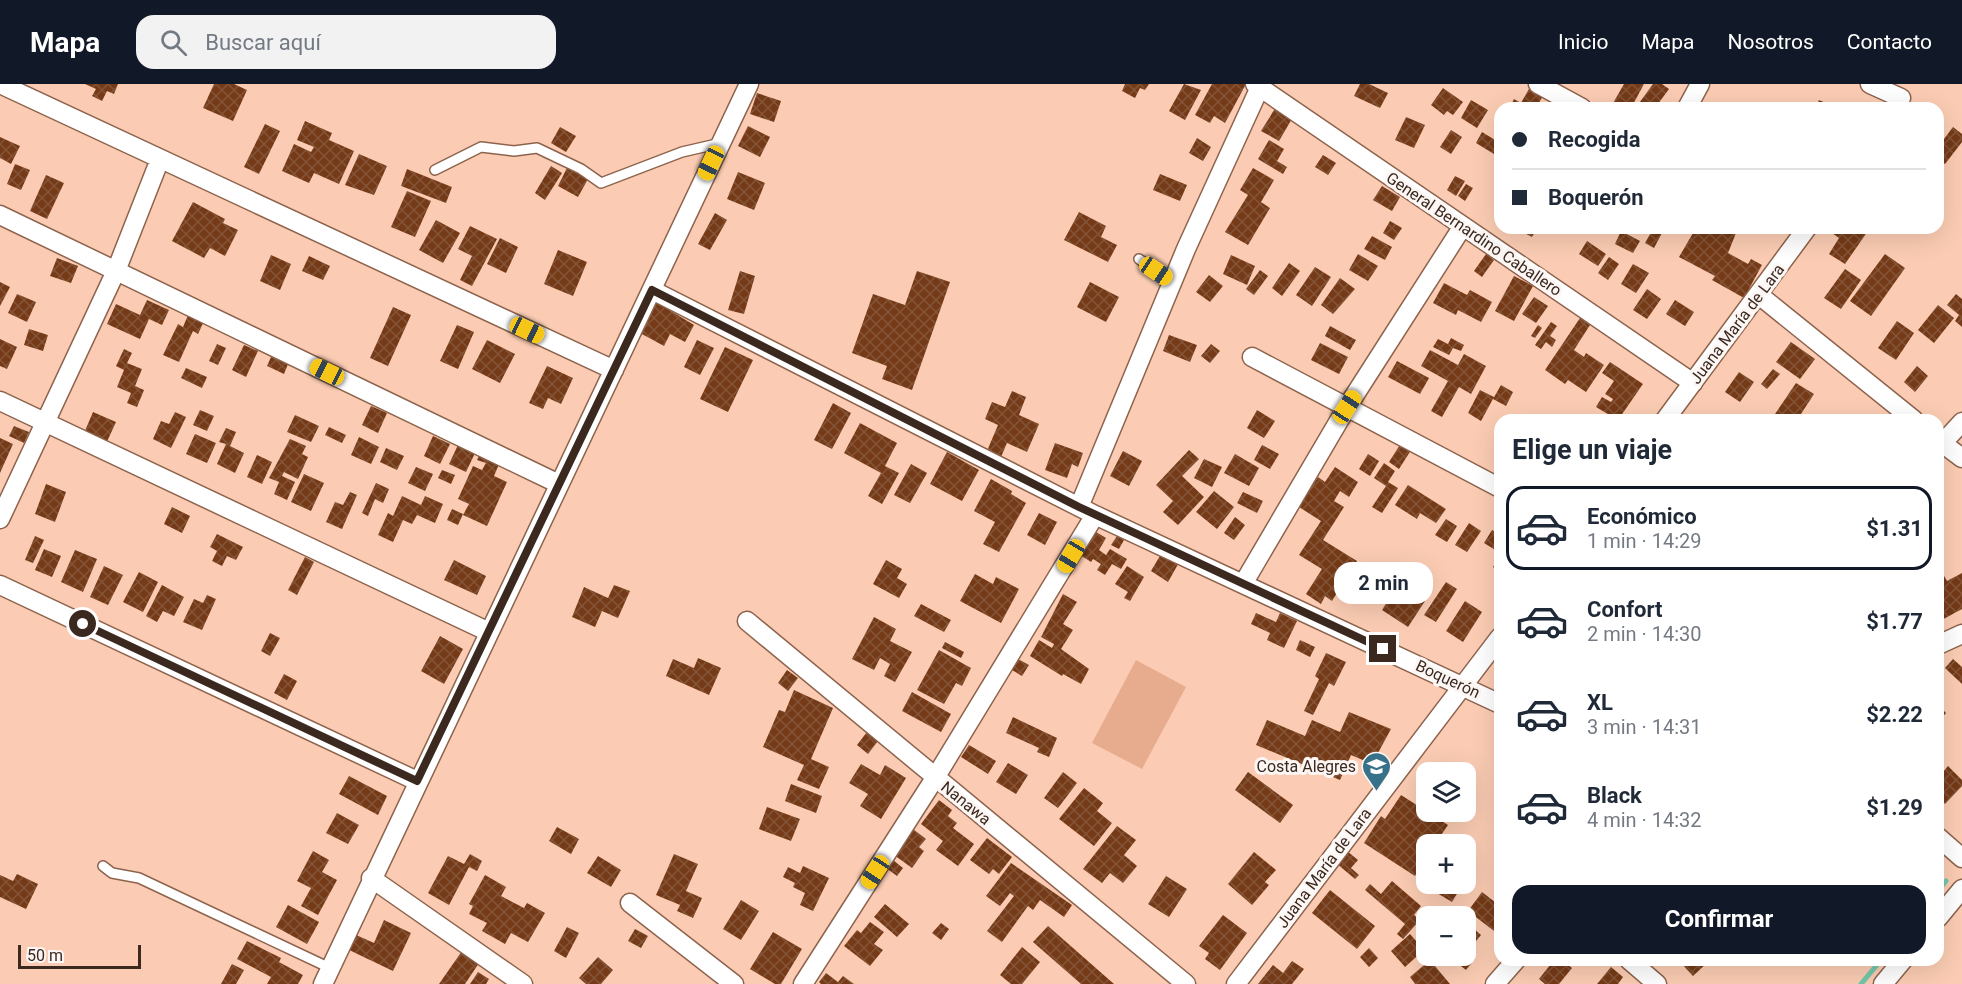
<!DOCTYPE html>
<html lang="es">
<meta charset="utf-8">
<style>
body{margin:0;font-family:Roboto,sans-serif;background:#f2f2f3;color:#1f2937;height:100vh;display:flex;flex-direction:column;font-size:22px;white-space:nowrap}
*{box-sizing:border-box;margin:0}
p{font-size:20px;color:#747a83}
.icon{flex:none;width:33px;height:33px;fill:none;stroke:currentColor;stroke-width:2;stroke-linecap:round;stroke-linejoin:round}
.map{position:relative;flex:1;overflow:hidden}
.drawer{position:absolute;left:1494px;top:330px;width:450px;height:552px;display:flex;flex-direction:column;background:#fff;border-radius:18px;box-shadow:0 6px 24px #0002}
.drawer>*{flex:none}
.guide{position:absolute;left:1494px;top:18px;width:450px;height:132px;border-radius:18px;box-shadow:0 6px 24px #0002;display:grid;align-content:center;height:132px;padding:0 18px;background:#fff}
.controls{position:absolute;left:1416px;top:678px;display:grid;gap:12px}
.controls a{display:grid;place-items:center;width:60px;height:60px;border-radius:12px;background:#fff;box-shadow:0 6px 24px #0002;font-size:30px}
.scale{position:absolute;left:18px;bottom:15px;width:123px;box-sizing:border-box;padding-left:6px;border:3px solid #3b2920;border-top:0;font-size:16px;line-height:21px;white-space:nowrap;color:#3b2920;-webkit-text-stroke:4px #fcf7f4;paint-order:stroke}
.end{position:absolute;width:27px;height:27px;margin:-14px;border:8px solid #3b2920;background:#fff;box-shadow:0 0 0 3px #fff}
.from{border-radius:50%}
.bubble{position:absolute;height:42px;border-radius:18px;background:#fff;box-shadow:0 6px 24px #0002;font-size:20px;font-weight:700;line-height:42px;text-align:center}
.car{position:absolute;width:18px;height:36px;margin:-18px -9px;border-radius:8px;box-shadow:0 0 4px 2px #0007;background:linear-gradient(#f5c518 24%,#345 0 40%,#f5c518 0 76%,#345 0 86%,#f5c518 0)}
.guide b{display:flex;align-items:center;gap:21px;height:57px;font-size:22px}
.guide b+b{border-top:2px solid #e0e1e3}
.guide i{width:15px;height:15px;background:#1f2937}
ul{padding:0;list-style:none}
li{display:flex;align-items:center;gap:18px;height:84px;margin:0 12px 9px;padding:0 6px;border:3px solid transparent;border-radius:18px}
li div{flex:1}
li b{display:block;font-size:22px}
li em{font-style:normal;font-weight:700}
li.current{border-color:#111827}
li>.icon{width:54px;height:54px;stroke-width:1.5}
h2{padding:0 18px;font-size:27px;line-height:72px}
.cta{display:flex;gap:12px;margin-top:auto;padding:12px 18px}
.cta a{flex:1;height:69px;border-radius:18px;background:#111827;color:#fff;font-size:24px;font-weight:700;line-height:69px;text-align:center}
header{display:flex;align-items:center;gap:36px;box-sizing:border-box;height:84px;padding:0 30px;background:#111827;color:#fff}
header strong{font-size:28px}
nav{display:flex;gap:33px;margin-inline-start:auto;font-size:21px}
.search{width:420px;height:54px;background:#f2f2f3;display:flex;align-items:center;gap:15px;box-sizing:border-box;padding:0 21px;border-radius:18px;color:#747a83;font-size:22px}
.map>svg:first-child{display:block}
</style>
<header>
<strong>Mapa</strong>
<div class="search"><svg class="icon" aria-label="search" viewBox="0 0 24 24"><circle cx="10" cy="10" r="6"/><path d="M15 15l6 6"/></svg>Buscar aquí</div>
<nav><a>Inicio</a><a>Mapa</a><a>Nosotros</a><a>Contacto</a></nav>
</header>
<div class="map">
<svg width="1962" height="900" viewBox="0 0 1962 900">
<defs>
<pattern id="building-cross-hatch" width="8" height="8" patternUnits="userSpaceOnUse" patternTransform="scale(1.5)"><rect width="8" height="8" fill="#753a17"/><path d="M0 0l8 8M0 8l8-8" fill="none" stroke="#855538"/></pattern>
</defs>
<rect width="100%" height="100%" fill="#fbccb3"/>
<path fill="#e7ac8e" d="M1136,576L1186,603L1142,685L1092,659Z"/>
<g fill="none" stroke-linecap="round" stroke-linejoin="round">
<path stroke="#72c7a9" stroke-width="5" d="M1938,807L1946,797
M1861,900L1881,876"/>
</g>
<path fill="url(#building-cross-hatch)" d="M85,0H118L114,10L107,7L102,17L92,12L96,5Z
M214,0H234L247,6L233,37L203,24Z
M1125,0H1149L1145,6L1140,4L1135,14L1122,7Z
M1184,0L1201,6L1185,36L1169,27Z
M1212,0H1246L1225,39L1214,32L1210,39L1195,31Z
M1360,0H1369L1388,9L1380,24L1354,12Z
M1624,0H1644L1631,24H1616L1612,21Z
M1653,0H1662L1669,5L1655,24H1639L1637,22Z
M1530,3L1544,10L1536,24H1503L1506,19L1511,21L1514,15L1521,19Z
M1443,4L1463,18L1453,31L1447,27L1444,31L1431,21Z
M757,9L781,17L774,38L750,30Z
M1471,16L1488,26L1477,44L1461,34Z
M1819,16L1837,24H1815Z
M1276,23L1293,33L1279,57L1261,47Z
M1406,33L1425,41L1414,64L1395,56Z
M305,37L332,49L329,56L354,67L339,100L314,89L309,99L282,87L294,60L311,68L314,63L297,56Z
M265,40L280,47L259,90L244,83Z
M748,42L770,53L760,73L738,62Z
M560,43L576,52L566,68L551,59Z
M1953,43L1962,50V58L1945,80L1938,75V57L1941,59Z
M1451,46L1462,53L1451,70L1440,63Z
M1482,48L1500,59L1494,70L1476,59Z
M0,53L20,62L11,80L0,74Z
M1197,54L1211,63L1203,77L1189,69Z
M1269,56L1284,65L1277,77L1287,83L1283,90L1258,75Z
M359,70L387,82L374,111L345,101Z
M1323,71L1336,79L1328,91L1315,83Z
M15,80L30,86L21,106L7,100Z
M551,82L562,89L545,116L535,109Z
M567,84L588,95L578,113L558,102Z
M1253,84L1274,96L1261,118L1270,124L1248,161L1225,148L1248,111L1240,106Z
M407,85L452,103L446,119L401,102Z
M738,88L765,99L754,126L727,115Z
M1160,90L1187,101L1180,117L1153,106Z
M46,91L64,99L47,135L30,127Z
M1455,92L1465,97L1456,112L1447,106Z
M1466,100L1473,104L1465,117L1458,112Z
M1382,102L1400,113L1392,127L1373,116Z
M407,107L431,117L415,153L391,143Z
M193,118L225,135L223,139L238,146L225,172L210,164L204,174L172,157Z
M1079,128L1106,142L1101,153L1117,161L1108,178L1064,156Z
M715,129L727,136L710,166L698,160Z
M436,136L460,149L443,179L419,166Z
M1390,137L1402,144L1394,156L1383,149Z
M470,142L497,155L472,202L460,196L472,172L458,165Z
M1515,144H1537L1532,153Z
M1696,144H1726L1736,149L1728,169L1748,180L1751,175L1762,181L1744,214L1712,196L1715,192L1679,173Z
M1836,144H1870L1845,180L1829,170L1839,154L1832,149Z
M1653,145L1662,149L1654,164L1645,159Z
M1621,147L1640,157L1633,169L1615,160Z
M1372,152L1392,163L1385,176L1364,165Z
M500,154L518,163L506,189L487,180Z
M1587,157L1606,170L1598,182L1579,170Z
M558,166L587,178L573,212L544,200Z
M1358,170L1378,182L1368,197L1349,186Z
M1486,170L1494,176L1482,193L1474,187Z
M1885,170L1905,184L1871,232L1850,217Z
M271,171L291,180L280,206L260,197Z
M1231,171L1255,182L1247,201L1223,190Z
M309,172L330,182L323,196L302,187Z
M1609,173L1619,180L1608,196L1598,189Z
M57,174L78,182L71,199L50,192Z
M1289,179L1300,187L1282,212L1272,204Z
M1633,180L1649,189L1636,209L1621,200Z
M1315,183L1331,193L1312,222L1296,211Z
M1845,185L1861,196L1841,225L1824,214Z
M1260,186L1268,192L1254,211L1246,205Z
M740,187L755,192L744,230L728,226Z
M917,187L950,198L912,306L882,295L887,282L852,269L873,210L905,221Z
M1209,191L1223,202L1210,218L1196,208Z
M1514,192L1533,202L1514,237L1495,227Z
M1340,194L1355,205L1333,230L1321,221Z
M0,198L10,203L0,222Z
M1090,198L1119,213L1106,238L1077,223Z
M1444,199L1467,211L1470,206L1492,218L1481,238L1458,226L1456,231L1433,219Z
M1647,205L1661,215L1647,235L1633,226Z
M17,210L36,218L27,238L8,229Z
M1956,210L1962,215V243L1955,237L1959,231L1947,221Z
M1534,213L1548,222L1536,239L1522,230Z
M147,216L169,226L162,241L149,235L140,255L107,240L116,220L140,231Z
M1675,216L1694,228L1685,242L1666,230Z
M656,218L694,241L685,258L670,250L664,262L640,249Z
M1938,221L1954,234L1934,259L1918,246Z
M393,223L411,231L388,282L370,274Z
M191,224L207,231L198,250L193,247L179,278L163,271L178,240L183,243Z
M1580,234L1590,241L1574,266L1584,273L1586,269L1604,281L1586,308L1568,296L1565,300L1545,286Z
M1897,237L1914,249L1896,276L1878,264Z
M1551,238L1557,242L1550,252L1556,256L1552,263L1546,258L1541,265L1535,261Z
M457,241L474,248L458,285L440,277Z
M1538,241L1542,244L1535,254L1531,252Z
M1330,242L1356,256L1350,266L1325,252Z
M29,245L48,251L43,267L24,261Z
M1169,251L1197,261L1190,278L1163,267Z
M1451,254L1464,261L1461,267L1453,264L1449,271L1433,263L1438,255L1448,260Z
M0,255L17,263L7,285L0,282Z
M487,256L515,270L500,299L472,285Z
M697,256L714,264L700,291L684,283Z
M1791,258L1815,275L1800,295L1776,278Z
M1320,259L1348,273L1339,290L1311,276Z
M217,260L226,264L218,281L209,277Z
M1211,260L1220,267L1210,279L1201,272Z
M244,261L258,267L246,293L232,286Z
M725,263L753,276L728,328L700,315Z
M124,265L132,269L127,279L142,285L135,302L144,306L137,323L127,319L131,309L117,303L124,286L116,282Z
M1430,266L1458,281L1464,270L1486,282L1471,310L1459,303L1442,333L1431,327L1448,297L1421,282Z
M271,273L288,280L284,290L267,282Z
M1397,277L1429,294L1420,310L1388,293Z
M1610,278L1643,300L1618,336L1596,323L1602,313L1611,318L1613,315L1605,310L1614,297L1602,289Z
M547,282L573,294L561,320L548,314L543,325L529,319Z
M1917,282L1928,292L1915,308L1904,298Z
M186,284L207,293L202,304L181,294Z
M1773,285L1780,290L1767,305L1761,300Z
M1739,288L1754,298L1740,318L1725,308Z
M1796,299L1814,310L1797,336H1777L1773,333Z
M1501,301L1513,308L1506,322L1493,315Z
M1480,306L1494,313L1481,337L1468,329Z
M1012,307L1026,313L1019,331L1039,340L1027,368L1007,359L1001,373L987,367L998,341L985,335L992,318L1005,323Z
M833,319L851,329L832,365L814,356Z
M371,322L387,329L378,349L362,341Z
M200,326L214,332L207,347L193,341Z
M1257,326L1275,337L1264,354L1247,344Z
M93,328L116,338L104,364L82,354Z
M175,328L186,333L171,364L153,355L161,337L169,340Z
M295,331L319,342L311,358L287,348Z
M860,339L897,359L885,382L899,389L882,420L868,412L881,389L844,369Z
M14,342L29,348L24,359L9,352Z
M329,343L346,351L342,359L325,351Z
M226,344L236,348L230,362L244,369L235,389L217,380L226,360L219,358Z
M195,350L216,359L207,379L186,370Z
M433,352L450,360L440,380L424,372Z
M359,353L379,363L371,380L351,371Z
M0,354L13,360L0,389Z
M290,355L306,362L302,370L308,373L298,395L284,388L282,392L295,398L287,416L274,410L279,398L269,394Z
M1403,356L1413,363L1399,385L1389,378Z
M459,359L476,367L466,388L449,380Z
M1055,359L1083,369L1078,383L1072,380L1067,394L1045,386Z
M1262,361L1279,370L1270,385L1254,376Z
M386,364L404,372L397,386L380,378Z
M482,364L502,373L494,392L507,398L487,442L463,431L469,420L458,415L473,382L482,386L486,379L477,376Z
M1189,366L1199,375L1182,392L1204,413L1178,441L1163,428L1173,417L1156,401Z
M1123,367L1142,377L1129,402L1110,392Z
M947,368L979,386L962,417L930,400Z
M1235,370L1259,384L1249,402L1224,389Z
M1368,370L1379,377L1370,392L1359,385Z
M257,371L272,378L262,400L247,393Z
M1204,375L1222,383L1212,403L1194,394Z
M1384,379L1395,387L1388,398L1398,404L1382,429L1372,423L1386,402L1374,394Z
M911,380L927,389L910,419L894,411Z
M416,383L433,390L425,407L408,399Z
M1335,383L1358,398L1349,413L1340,407L1334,417L1344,423L1323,456L1357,477L1332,517L1325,512L1321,520L1306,510L1322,485L1299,471L1321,437L1299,423L1318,393L1325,398Z
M442,386L455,391L451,400L438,394Z
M304,390L324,399L311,427L291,418Z
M991,395L1012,407L1011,410L1026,419L999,468L983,460L995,438L974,427Z
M376,399L389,405L383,419L375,415L368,432L362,429Z
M46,400L66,408L55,438L35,430Z
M1408,401L1446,425L1436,439L1420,429L1417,435L1395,421Z
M1214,407L1234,423L1217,445L1196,428Z
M350,408L357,411L342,445L326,438L335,418L343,421Z
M1243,408L1263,417L1257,429L1237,419Z
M402,412L421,421L425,412L443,420L435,439L417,431L412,440L403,436L393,458L378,451L388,429L393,432Z
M172,423L190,432L182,449L164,440Z
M452,425L463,430L458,441L447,436Z
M1039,429L1057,438L1045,461L1027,451Z
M1235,433L1245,441L1234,456L1224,449Z
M1446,435L1457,442L1447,458L1435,451Z
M1469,439L1481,447L1467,468L1455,461Z
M1091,445L1106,454L1099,466L1106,471L1110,465L1127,475L1121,485L1112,480L1105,491L1097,486L1101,480L1093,475L1091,478L1077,469Z
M1492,446L1500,451V462L1497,467L1484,459Z
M217,450L243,463L236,476L227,472L222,482L212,477L217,467L210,463Z
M35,452L44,456L33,479L25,476Z
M1117,452L1124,456L1119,465L1111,461Z
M44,465L61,472L52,493L35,486Z
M1164,465L1181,475L1168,498L1151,487Z
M75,466L97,475L83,508L61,498Z
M1500,472V488L1493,483Z
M305,473L314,478L297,511L288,506Z
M454,476L486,492L477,511L444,496Z
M886,476L902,485L897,494L907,500L899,514L873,500Z
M1412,478L1421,483L1407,505L1425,517L1408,543L1382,526Z
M1938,481L1947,497L1962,489V525L1938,538Z
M104,482L123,491L108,521L90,513Z
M1127,482L1144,493L1130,517L1124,514L1128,508L1115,500Z
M139,488L158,498L143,528L123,518Z
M975,490L993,500L996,493L1019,505L1001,539L960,517Z
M1446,498L1457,505L1436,538L1424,531Z
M162,501L184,513L174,532L163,527L157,538L146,532Z
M614,501L630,507L618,534L602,527L595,543L572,533L584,503L608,514Z
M1063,510L1077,518L1063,540L1073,546L1061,565L1089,585L1081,600L1063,590L1062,592L1030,572L1039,556L1052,564L1054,560L1041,553Z
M207,511L216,515L202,546L183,538L194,515L203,519Z
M1465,517L1482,528L1463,558L1446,547Z
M921,520L951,536L944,548L914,532Z
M1256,529L1276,538L1280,529L1297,537L1284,564L1267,556L1270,549L1251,540Z
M874,533L896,545L890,557L912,568L895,598L884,592L890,580L880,574L874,586L852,575Z
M270,549L280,554L270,572L261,567Z
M440,552L463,565L444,600L421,587Z
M1300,556L1315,563L1310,573L1296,566Z
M945,558L964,568L961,574L942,564Z
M939,566L971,584L962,602L956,599L944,620L917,606Z
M1326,569L1346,578L1334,602L1329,599L1313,631L1304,627L1319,595L1315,592Z
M698,574L721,584L709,611L666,592L673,575L694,584Z
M1018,575L1029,581L1022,592L1012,586Z
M1953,575L1962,583V600L1945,584Z
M787,586L798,594L788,607L778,599Z
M284,590L297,597L287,616L274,609Z
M794,606L833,624L811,675L829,683L819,705L797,696L804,681L763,663L779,626L785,628Z
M912,608L951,630L941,648L902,627Z
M1938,621L1946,629L1938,638Z
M1349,628L1391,645L1372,680L1351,671L1340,696L1256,661L1267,636L1305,652L1312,636L1340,648Z
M1013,633L1057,654L1049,673L1037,668L1039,664L1006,649Z
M867,648L878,657L868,670L857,661Z
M969,661L996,677L988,690L961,673Z
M1008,679L1028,691L1016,710L996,698Z
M861,680L880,691L885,681L906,694L881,735L860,722L868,710L849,699Z
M1948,682L1962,696V702L1945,720L1938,713V683L1943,688Z
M1063,688L1077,699L1058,724L1044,714Z
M1248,688L1293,721L1280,739L1235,706Z
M349,692L387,712L378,731L339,710Z
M791,700L822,712L816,729L785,717Z
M1084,704L1103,719L1097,727L1112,739L1094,762L1059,735Z
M1401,711L1448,741L1435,760H1426V774L1415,792L1364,759L1381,732L1385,735Z
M939,716L952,726L948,732L957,739L953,744L974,760L958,782L936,766L943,757L921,740Z
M767,723L800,735L791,757L759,745Z
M337,729L359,741L348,760L326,749Z
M909,742L926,755L919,763L924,767L912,784L890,768Z
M1117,742L1136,756L1124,771L1137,782L1123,799L1110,789L1102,799L1083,785Z
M557,743L579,755L571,770L549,757Z
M987,754L1012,773L999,790L993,785L989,790L970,776Z
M313,767L329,776L322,788L337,796L318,831L301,822L311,804L297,797Z
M1347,767L1358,776L1351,784L1359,791L1355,795L1336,779Z
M1254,768L1276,786L1265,798L1269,801L1252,821L1228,800Z
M470,770L482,777L477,787L469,783L449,821L428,809L448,772L464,780Z
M674,770L698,780L686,807L702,814L693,834L677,827L680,821L656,811Z
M598,772L621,786L611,803L587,789Z
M888,772L903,784L897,792L882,781Z
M1011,779L1072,821L1064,833L1040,816L1033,826L1028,822L1002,858L987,847L1014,812L1010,809L1000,822L986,812Z
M803,782L829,794L813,827L800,821L805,809L793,803L795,799L783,793L788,783L800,789Z
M17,790L38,800L26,825L0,813V791L13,797Z
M485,791L506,803L501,812L524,824L527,819L545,829L528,858L511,849L505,860L482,847L487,839L469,830L473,822L469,820Z
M1166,792L1187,805L1169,833L1148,820Z
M1392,797L1421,822L1414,831L1420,836L1403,855L1397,850L1405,840L1365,806L1370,800L1381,810Z
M1443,800H1463L1452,818L1437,809Z
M1330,806L1375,842L1357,865L1312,829Z
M1482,808L1500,822L1498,850L1468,827Z
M741,816L759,827L741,856L723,845Z
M885,820L909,840L897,853L874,833Z
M288,821L319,838L307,860L276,843Z
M1223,831L1247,849L1220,886L1205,875L1209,869L1199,862Z
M384,836L411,849L393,887L347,865L354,850L374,859Z
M870,838L884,848L874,860L883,866L870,882L844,862L857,846L861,849Z
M1466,838L1481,851L1467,868L1475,875L1466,886L1448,872H1466Z
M941,839L949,845L941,856L932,849Z
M1048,842L1114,900H1081L1033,858Z
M567,843L579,849L566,874L554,867Z
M635,845L648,852L641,864L628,857Z
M773,848L802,865L781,900H775L750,885Z
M1410,850L1424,866L1405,883L1391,867Z
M247,857L281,874L279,878L303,891L298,900H267L271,893L237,875Z
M1022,863L1040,878L1022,900H1011L1000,891Z
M1369,864L1378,874L1369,883L1360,873Z
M462,867L479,879L465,900H439Z
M598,873L613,886L601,900H586L579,894Z
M1430,876L1450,900H1415L1410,893Z
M1554,876H1562L1572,884L1559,900H1545L1539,895Z
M1684,876H1706L1708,878L1693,892L1681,879Z
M1292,877L1304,885L1292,900H1258L1273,881L1283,889Z
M232,880L244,886L236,900H221Z
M1611,883L1623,893L1618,900H1597Z
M478,888L489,895L486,900H470Z
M826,889L838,898L843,892L854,900H821L819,898Z"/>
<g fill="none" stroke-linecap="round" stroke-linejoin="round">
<defs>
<path id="service" d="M435,86L481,63L514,67L537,64L581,85L601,99L682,68L721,59
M1139,175L1172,198
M103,782L112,789L139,794L330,884"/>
<path id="minor" d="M0,0L614,286
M1255,0L1693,299
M1538,0L1582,24
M1870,0L1901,14
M1687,24L1700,0
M0,131L559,400
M652,206L1095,431L1500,620
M1759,211L1914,336
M1252,273L1500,404
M0,317L489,548
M1665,336L1807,144
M1938,356L1962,374
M1938,364L1962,338
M1079,423L1186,165L1260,3
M0,435L116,187L160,75
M1243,500L1347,323L1463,142
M0,501L417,697
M747,537L1186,900
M1938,561L1962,550
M1938,753L1962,774
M371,794L523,900
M630,819L734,900
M1938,834L1962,805
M1629,876L1657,900
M323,900L749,0
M803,900L935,694L1095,431
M1236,900L1500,553
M1495,900L1516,876
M1883,900L1903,876"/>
</defs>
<use href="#service" stroke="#8d634d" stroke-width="12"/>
<use href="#minor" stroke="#8d634d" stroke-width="21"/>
<use href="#service" stroke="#fff" stroke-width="9"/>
<use href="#minor" stroke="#fff" stroke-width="18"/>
</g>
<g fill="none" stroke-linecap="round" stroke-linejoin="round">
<path stroke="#3b2920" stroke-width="8" d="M83,540L417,697L652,206L1079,423L1383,565"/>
</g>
<defs>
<symbol id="school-pin" viewBox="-11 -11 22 30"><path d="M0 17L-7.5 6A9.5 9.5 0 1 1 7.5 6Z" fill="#38718a" stroke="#fcf7f4"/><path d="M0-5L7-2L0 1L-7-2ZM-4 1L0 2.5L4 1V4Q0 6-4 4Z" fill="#fff"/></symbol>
</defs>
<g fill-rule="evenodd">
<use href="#school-pin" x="1360" y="666" width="33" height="45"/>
</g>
<g text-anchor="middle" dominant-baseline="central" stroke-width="6" stroke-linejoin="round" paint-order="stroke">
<g font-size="16" fill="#3b2920" stroke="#fcf7f4">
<text transform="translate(1474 150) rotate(34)">General Bernardino Caballero</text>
<text transform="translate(1737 240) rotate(-53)">Juana María de Lara</text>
<text transform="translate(1448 595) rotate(25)">Boquerón</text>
<text transform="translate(966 719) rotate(39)">Nanawa</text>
<text transform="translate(1324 784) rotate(-53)">Juana María de Lara</text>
</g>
<g font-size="16" fill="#3b2920" stroke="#fcf7f4" text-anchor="end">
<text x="1356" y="682">Costa Alegres</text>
</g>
</g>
</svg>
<div class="controls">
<a><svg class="icon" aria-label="layers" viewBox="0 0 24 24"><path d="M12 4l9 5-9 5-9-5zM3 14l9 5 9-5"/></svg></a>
<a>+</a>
<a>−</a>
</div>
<div class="scale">50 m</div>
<i class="end from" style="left:83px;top:540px"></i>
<i class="end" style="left:1383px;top:565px"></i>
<div class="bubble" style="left:1334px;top:478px;width:99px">2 min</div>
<i class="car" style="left:711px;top:79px;rotate:205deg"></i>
<i class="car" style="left:1156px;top:187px;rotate:124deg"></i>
<i class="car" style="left:527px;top:246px;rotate:115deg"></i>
<i class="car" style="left:327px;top:288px;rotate:296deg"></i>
<i class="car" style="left:1347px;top:323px;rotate:33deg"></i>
<i class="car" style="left:1071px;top:472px;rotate:211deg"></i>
<i class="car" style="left:875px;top:788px;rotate:213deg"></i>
<div class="guide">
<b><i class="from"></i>Recogida</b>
<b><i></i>Boquerón</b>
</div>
<section class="drawer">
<h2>Elige un viaje</h2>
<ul>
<li class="current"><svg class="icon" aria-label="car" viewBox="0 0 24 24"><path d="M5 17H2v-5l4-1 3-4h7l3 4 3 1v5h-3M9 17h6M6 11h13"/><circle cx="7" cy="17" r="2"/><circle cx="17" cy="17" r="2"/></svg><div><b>Económico</b><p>1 min · 14:29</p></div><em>$1.31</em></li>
<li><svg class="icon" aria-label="car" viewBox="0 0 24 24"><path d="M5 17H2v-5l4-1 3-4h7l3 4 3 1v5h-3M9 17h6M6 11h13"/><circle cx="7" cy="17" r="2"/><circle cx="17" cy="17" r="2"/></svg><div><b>Confort</b><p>2 min · 14:30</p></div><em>$1.77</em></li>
<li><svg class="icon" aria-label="car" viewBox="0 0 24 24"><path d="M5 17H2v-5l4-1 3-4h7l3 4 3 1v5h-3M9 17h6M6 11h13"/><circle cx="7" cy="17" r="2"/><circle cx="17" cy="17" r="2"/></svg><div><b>XL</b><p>3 min · 14:31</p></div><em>$2.22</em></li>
<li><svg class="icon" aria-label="car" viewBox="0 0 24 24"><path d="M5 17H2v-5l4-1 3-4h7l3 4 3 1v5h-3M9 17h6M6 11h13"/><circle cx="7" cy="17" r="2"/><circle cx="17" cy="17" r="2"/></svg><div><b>Black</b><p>4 min · 14:32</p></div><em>$1.29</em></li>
</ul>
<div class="cta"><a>Confirmar</a></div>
</section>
</div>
